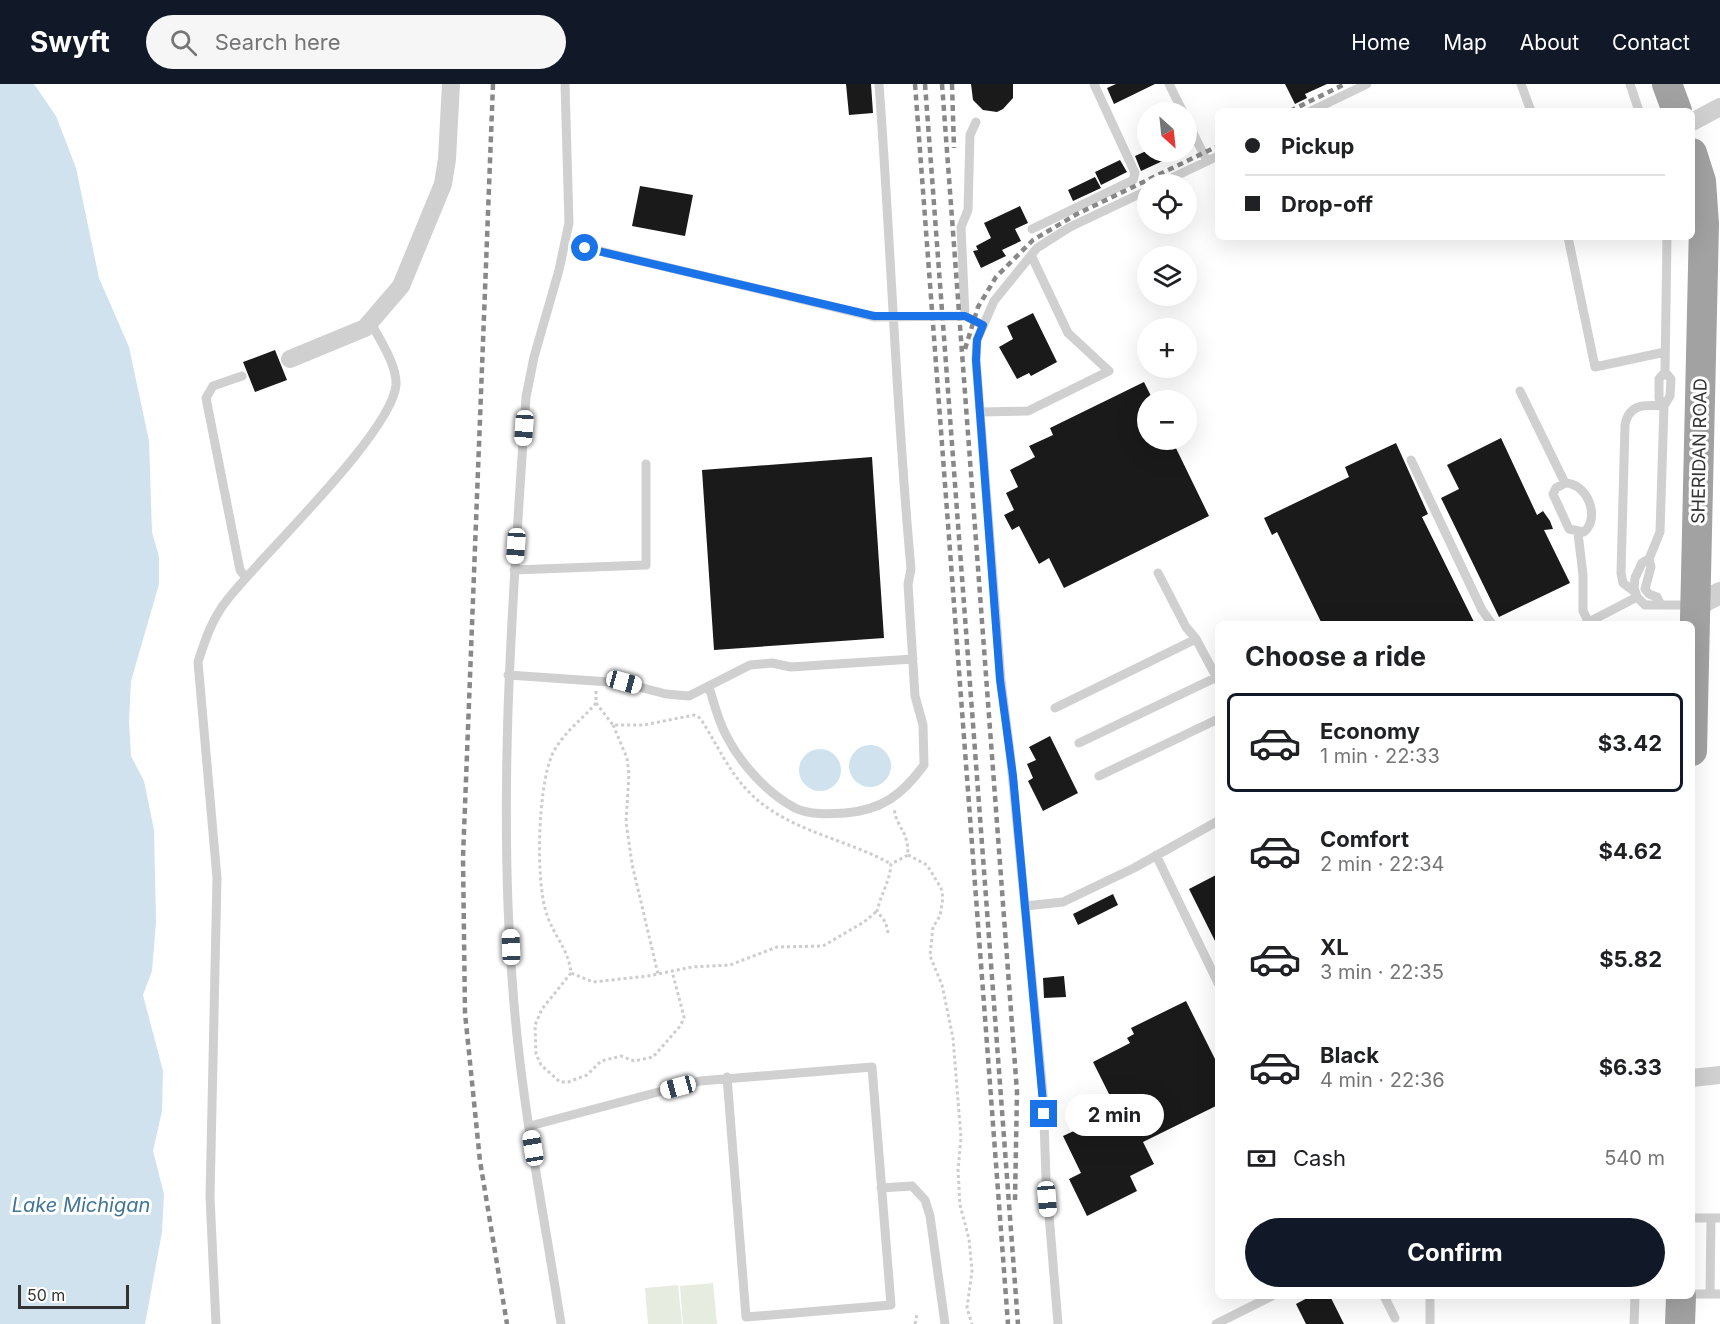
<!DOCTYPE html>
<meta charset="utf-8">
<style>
body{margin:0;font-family:Inter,sans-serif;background:#f6f6f6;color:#202124;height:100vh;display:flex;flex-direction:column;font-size:22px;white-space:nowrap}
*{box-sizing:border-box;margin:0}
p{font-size:20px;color:#757577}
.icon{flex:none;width:33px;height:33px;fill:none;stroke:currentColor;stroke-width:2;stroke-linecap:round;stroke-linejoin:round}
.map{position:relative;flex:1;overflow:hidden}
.details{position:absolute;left:1215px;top:537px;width:480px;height:678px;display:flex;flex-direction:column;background:#fff;border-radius:9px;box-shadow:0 6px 24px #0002}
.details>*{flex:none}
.banner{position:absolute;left:1215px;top:24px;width:480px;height:132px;border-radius:9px;box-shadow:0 6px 24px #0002;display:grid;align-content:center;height:132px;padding:0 30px;background:#fff}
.needle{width:39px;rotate:153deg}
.fabs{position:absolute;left:1137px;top:18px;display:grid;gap:12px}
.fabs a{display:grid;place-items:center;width:60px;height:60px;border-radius:50%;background:#fff;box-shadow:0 6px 24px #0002;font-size:30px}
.scale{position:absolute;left:18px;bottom:15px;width:111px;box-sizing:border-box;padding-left:6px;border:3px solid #333;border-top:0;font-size:16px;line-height:21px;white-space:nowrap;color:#333;-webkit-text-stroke:4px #fff;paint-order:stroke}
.end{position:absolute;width:27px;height:27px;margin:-14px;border:8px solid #1a73e8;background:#fff;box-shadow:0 0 0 3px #fff}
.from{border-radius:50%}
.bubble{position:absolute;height:42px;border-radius:21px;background:#fff;box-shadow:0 6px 24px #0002;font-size:20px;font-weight:700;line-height:42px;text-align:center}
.car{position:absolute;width:18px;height:36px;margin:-18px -9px;border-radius:8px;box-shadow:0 0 4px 2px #0007;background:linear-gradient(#fff 24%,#345 0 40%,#fff 0 76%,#345 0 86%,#fff 0)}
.banner b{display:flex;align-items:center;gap:21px;height:57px;font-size:22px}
.banner b+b{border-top:2px solid #e0e0e0}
.banner i{width:15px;height:15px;background:#202124}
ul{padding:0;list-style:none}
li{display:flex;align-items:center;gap:18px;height:99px;margin:0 12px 9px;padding:0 18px;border:3px solid transparent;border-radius:9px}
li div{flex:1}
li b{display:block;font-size:22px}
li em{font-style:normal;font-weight:700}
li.active{border-color:#111827}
li>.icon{width:54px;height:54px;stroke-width:1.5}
h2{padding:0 30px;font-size:27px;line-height:72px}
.pay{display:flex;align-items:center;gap:15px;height:66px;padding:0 30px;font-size:22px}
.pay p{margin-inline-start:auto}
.action{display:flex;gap:12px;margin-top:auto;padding:12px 30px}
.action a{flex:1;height:69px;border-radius:36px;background:#111827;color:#fff;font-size:24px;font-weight:700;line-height:69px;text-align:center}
header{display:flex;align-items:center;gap:36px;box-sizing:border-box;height:84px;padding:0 30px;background:#111827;color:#fff}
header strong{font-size:28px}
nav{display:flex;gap:33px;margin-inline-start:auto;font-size:21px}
.search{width:420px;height:54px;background:#f6f6f6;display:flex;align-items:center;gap:15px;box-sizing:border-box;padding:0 21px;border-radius:33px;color:#757577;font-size:22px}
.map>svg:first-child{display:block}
</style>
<header>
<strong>Swyft</strong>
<div class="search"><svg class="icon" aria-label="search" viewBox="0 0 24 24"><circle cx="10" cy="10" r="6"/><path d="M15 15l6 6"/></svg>Search here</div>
<nav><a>Home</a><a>Map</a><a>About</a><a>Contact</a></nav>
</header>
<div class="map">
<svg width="1720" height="1240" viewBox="0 0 1720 1240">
<rect width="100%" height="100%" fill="#fff"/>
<path fill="#e6ecdf" d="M713,1199L717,1240H683L680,1202Z
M678,1201L682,1240H648L645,1204Z"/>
<path fill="#cfe2ee" d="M0,0H34L56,32L76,84L99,194L129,263L149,357L152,448L159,473V500L131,597L129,637L131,672L144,697L154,746L156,838L152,887L143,911L163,987L162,1027L153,1067L164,1110L162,1148L145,1240H0Z
M849 682a21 21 0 1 1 42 0a21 21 0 1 1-42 0Z
M799 686a21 21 0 1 1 42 0a21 21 0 1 1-42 0Z"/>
<path fill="#1a1a1a" d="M846,0H871L873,29L849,31Z
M971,0H1013V14L1003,25L997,28L983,26L973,16Z
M1116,0H1155L1114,20L1107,4Z
M1285,0H1327L1305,10L1307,14L1295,20Z
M1144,68H1182L1141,87L1135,72Z
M1120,76L1127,88L1101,101L1095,88Z
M1095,93L1101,104L1073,117L1068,106Z
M640,102L693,111L685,152L632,142Z
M1020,122L1028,139L1015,145L1021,157L1002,166L1006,172L981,184L973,167L978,166L976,162L991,154L984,139Z
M1033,229L1057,278L1031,292L1029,289L1017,295L999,263L1013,255L1007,242Z
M275,266L287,296L255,308L243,278Z
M1144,298L1153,316H1148V356H1172L1209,432L1064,504L1049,474L1039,480L1019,442L1012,446L1004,431L1014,426L1006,409L1018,403L1010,386L1035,373L1029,362L1053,351L1050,344Z
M1501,354L1537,431L1543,427L1550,437L1553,445L1544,446L1570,499L1499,533L1441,414L1459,405L1447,381Z
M1396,359L1428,430L1422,433L1475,540H1322L1277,448L1272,451L1264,434L1349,393L1345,383Z
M872,373L884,554L714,566L702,386Z
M1050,652L1078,709L1043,727L1028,697L1033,694L1027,680L1036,676L1029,663Z
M1218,790V863L1189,805Z
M1113,810L1118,821L1078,841L1073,830Z
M1064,892L1066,913L1044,914L1043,894Z
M1186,917L1218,981V1021L1143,1058L1154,1080L1130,1092L1137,1107L1087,1132L1069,1095L1081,1089L1063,1052L1076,1046L1071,1036L1084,1030L1081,1024L1109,1010L1093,978L1130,959L1127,954L1134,950L1131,944Z
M1311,1212H1330L1344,1240H1306L1296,1220Z"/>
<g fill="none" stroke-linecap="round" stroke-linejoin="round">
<path stroke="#cdcdcd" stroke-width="3" stroke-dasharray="3 3" stroke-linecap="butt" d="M596,607V619C581,637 563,648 552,671C538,703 535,798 547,831C554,852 569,866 571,889L593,898L648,892L692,883L730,881L777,863L823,862L864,838L877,827
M596,619L613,641H644L694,631L700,634C716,658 727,685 748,707C786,747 845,754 891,780
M613,641L627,674L629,690L626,738L632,780L658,890
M908,771L927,781L941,804L943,814L940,832L933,843L930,872L942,901L953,954L961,1054L958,1086L960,1121L969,1155L972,1187L967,1224L972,1240
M888,849L886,839L877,827C881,810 890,797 891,780L908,771C908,745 898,747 894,725
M571,889L542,925L535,941L536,970L541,981L560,998H568L587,991L601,977L621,972L634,977L653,973L681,941L684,933L672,887
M915,1240L917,1230"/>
<path stroke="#d0d0d0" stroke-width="9" d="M1169,0L1183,28
M1521,0L1531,27
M1630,0L1639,27
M1311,27L1367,0
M1186,35L1207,77
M976,38L970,51L968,126L961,143L965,232L983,241
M1159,100L1218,72
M1032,145L1133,96L1135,89L1094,0
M1568,153L1595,283L1665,268
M1667,153L1665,288L1659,295V314L1664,322L1660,448L1649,475L1642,479L1635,494L1634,504L1637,513L1645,521H1692
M566,159L875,233L965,232
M242,292L213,302L206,314L240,486L246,494
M1520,307L1565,399
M1664,322L1670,312L1671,295L1665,288
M980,328L1028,327L1109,287L1068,249L1031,171
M1411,376L1482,526L1492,540
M1565,399C1587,399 1601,433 1584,448L1569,445L1553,410L1556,404Z
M1578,449L1583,491V527L1588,537
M1649,475L1651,483L1645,505L1649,510L1657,513L1661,521
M514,486L646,481V380
M1158,489L1186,543L1196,555L1218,596
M1636,509L1623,499L1621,489L1625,341C1629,319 1645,321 1664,322
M1585,540L1637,513
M508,591L624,599L666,610L689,612L750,581L772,579L791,583L913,575
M709,603C714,619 718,636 726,651C740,679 767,709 795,724C809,731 829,730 845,729C882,726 902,711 924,681L923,641L915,612L908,500L911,485C896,323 891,162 879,0
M1055,624L1196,555
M1079,659L1217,593
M1099,692L1218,635
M1156,771L1218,899
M1025,822L1063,818L1134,784L1218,737
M530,1042L700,997L872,983L891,1221L746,1233L727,993
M881,1104L912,1102L925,1116L930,1132L945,1240
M1692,1134H1720
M1692,1210H1720
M1710,1210L1711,1134
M1384,1212L1395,1234
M216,1240L210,1113L217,794L198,578C205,556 212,535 227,516C261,472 392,349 396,301C397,280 379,255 370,237
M561,1240C544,1130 521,1018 513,907C497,708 513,511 526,313L534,273L559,186L569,139L565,0
M1058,1240L1046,1094L1043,1009L1010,668L1001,596L976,276L977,256L994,217L1037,164L1070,143L1148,106
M1216,1240L1272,1212
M1430,1240V1212
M1634,1240L1635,1212"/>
<path stroke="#d0d0d0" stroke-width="18" d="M1692,38L1720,23
M290,275L365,244L401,202L443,100L447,75L451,0
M1692,994L1720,991"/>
<path stroke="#d0d0d0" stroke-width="22" d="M1695,522L1720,509"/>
<path stroke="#a2a2a2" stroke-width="30" d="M1667,0L1677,27
M1692,69L1701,97L1704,140L1692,667
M1680,1240L1681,1212"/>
<path stroke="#888" stroke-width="4.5" stroke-dasharray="6 4.5" stroke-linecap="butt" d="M493,0L463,773L465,929L480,1077L507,1240
M915,0L1008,1240
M925,0L1018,1240
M942,0L1017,1008L1015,1116
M952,0L954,64
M1290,27L1345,0
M965,265L978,223L996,193L1033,156L1077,130L1218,62"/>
</g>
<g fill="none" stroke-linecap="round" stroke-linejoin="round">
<path stroke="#1a73e8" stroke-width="8" d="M585,164L874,232H965L983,241L977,256L976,276L1000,596L1013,692L1044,1030"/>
</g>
<g text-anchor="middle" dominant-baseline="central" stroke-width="6" stroke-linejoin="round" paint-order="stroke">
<g font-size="18" fill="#333" stroke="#fff">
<text transform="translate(1699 367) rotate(-89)">SHERIDAN ROAD</text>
</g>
<g font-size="20" font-style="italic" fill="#3f7597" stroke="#fff">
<text x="81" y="1121">Lake Michigan</text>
</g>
</g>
</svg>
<div class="fabs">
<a><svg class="needle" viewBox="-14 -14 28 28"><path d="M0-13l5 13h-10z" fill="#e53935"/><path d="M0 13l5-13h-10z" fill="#757577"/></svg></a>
<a><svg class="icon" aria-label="locate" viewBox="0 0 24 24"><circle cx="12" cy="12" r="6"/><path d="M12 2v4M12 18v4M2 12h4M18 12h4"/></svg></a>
<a><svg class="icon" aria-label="layers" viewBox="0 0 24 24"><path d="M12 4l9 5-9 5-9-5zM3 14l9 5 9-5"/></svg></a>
<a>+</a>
<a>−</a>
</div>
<div class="scale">50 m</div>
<i class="end from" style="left:585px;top:164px"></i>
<i class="end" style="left:1044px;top:1030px"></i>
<div class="bubble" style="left:1065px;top:1010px;width:99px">2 min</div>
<i class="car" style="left:524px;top:344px;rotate:184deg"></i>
<i class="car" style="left:516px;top:462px;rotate:184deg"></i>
<i class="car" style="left:624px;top:598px;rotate:105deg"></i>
<i class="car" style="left:511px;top:863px;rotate:358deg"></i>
<i class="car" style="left:678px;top:1003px;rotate:255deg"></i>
<i class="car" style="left:533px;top:1064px;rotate:351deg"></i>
<i class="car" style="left:1047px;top:1115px;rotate:175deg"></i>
<div class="banner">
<b><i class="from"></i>Pickup</b>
<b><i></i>Drop-off</b>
</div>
<section class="details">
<h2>Choose a ride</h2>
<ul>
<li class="active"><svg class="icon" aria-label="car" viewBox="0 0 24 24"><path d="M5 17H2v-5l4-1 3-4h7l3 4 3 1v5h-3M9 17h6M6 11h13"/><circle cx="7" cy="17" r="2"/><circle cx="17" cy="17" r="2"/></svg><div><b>Economy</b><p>1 min · 22:33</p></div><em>$3.42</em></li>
<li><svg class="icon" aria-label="car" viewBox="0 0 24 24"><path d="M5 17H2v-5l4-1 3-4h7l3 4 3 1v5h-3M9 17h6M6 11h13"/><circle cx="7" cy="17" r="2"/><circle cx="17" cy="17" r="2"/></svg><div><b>Comfort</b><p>2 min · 22:34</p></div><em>$4.62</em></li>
<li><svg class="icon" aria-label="car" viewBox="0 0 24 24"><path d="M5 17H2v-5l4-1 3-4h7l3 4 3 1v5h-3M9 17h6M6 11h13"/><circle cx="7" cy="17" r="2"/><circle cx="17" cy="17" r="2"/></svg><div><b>XL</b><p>3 min · 22:35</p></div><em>$5.82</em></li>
<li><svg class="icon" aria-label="car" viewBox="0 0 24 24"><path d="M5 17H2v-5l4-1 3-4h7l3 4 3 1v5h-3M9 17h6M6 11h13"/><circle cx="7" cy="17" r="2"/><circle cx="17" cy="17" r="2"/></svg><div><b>Black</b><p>4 min · 22:36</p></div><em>$6.33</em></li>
</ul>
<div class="pay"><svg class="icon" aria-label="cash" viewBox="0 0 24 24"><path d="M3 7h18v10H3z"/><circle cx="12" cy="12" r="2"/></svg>Cash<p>540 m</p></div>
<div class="action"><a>Confirm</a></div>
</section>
</div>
